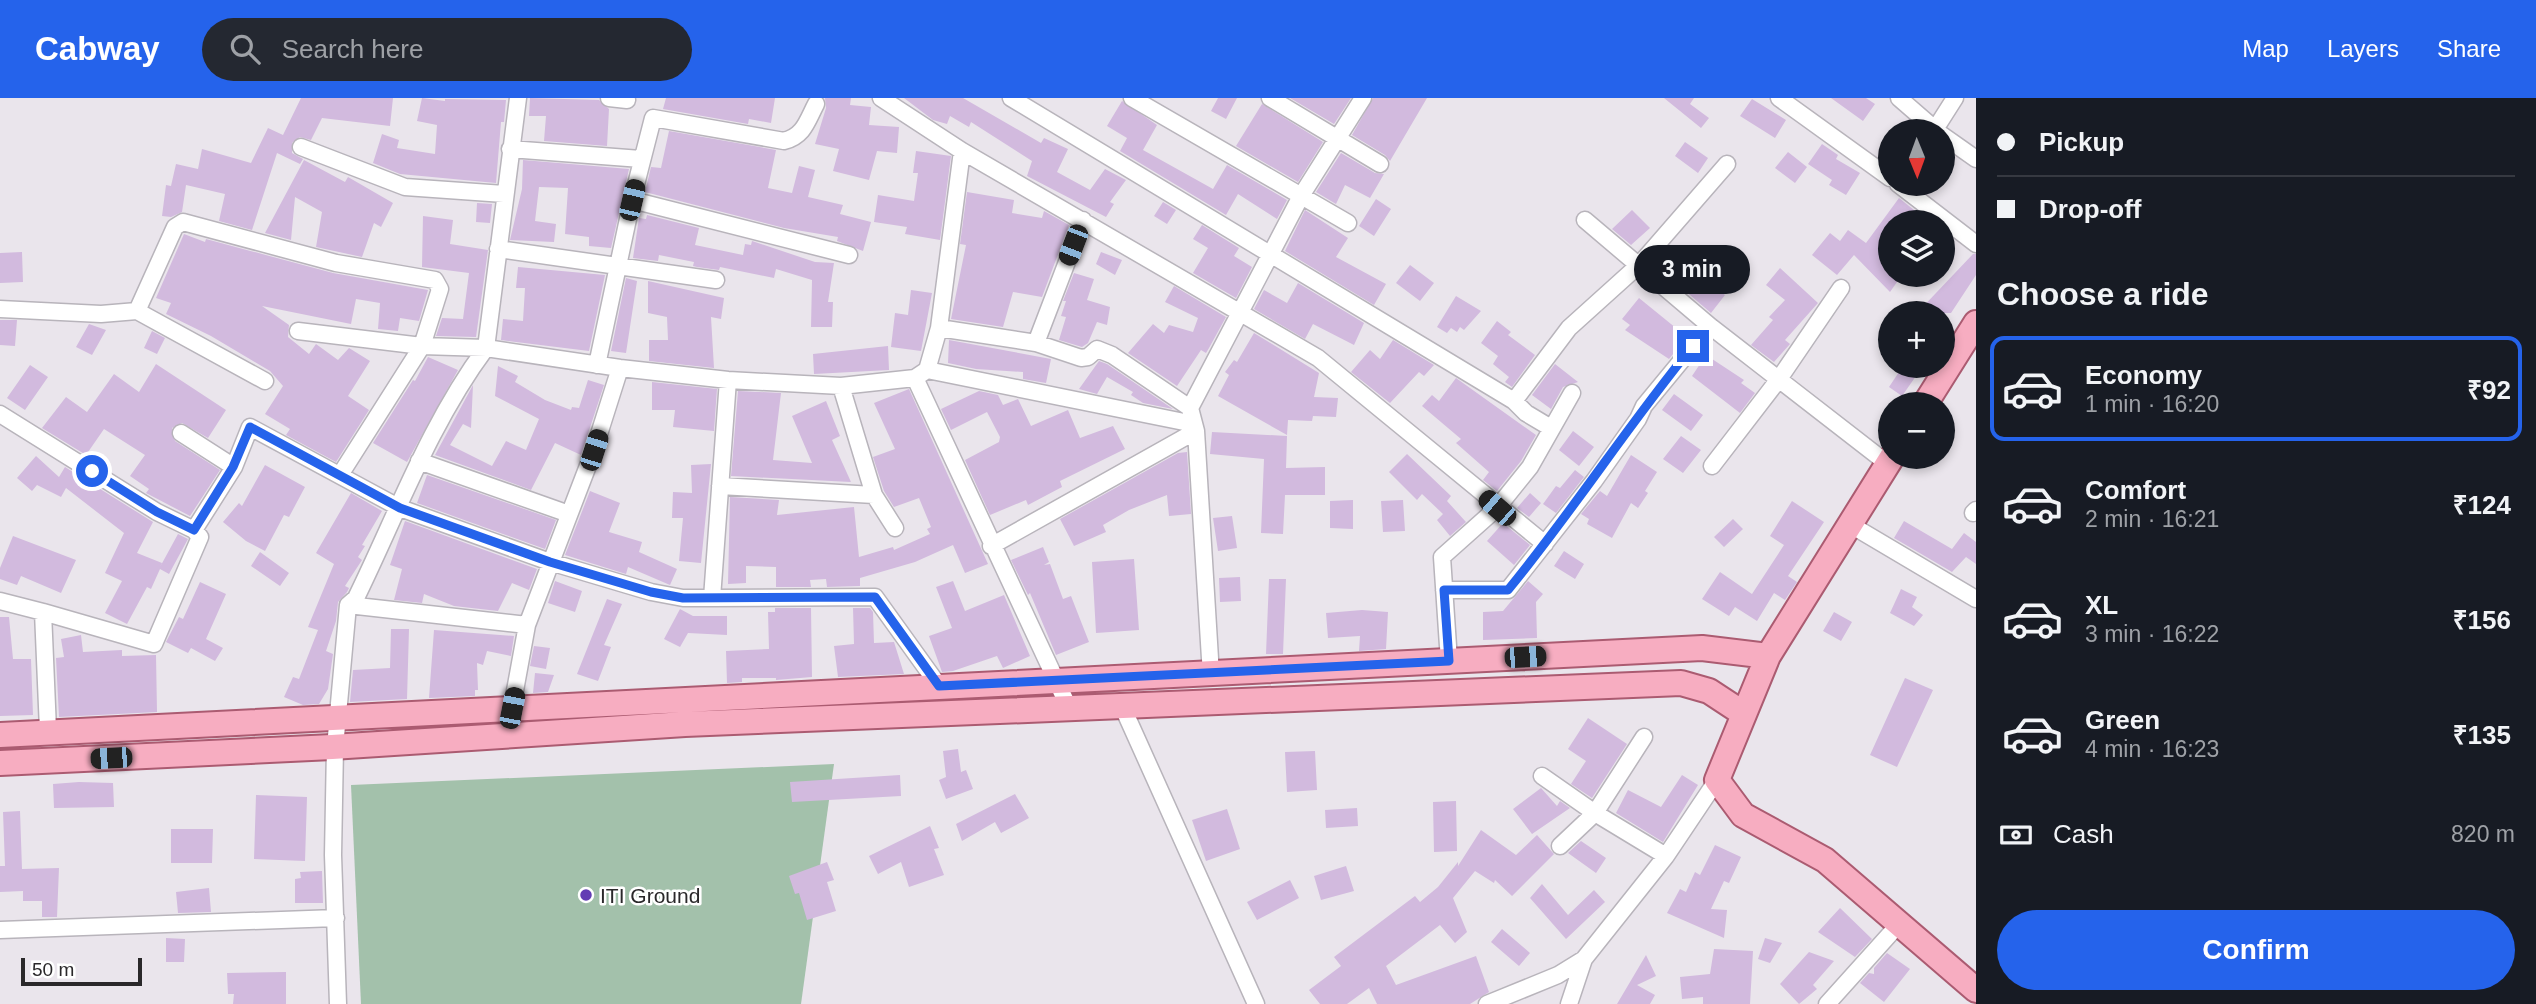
<!DOCTYPE html>
<meta charset="utf-8">
<style>
body{margin:0;font-family:Arial,sans-serif;background:#242831;color:#f1f3f6;height:100vh;display:flex;flex-direction:column;font-size:26px;white-space:nowrap}
*{box-sizing:border-box;margin:0}
p{font-size:23px;color:#9ea1a6}
.icon{flex:none;width:38px;height:38px;fill:none;stroke:currentColor;stroke-width:2;stroke-linecap:round;stroke-linejoin:round}
.map{position:relative;flex:1;overflow:hidden}
.side{display:flex;flex-direction:column;background:#171b24;width:560px}
.side>*{flex:none}
.guide{display:grid;align-content:center;height:154px;padding:0 21px;background:#171b24}
.needle{width:46px;rotate:179deg}
.tools{position:absolute;left:1878px;top:21px;display:grid;gap:14px}
.tools a{display:grid;place-items:center;width:77px;height:77px;border-radius:50%;background:#171b24;box-shadow:0 4px 10px #0003;font-size:35px}
.scale{position:absolute;left:21px;bottom:18px;width:121px;box-sizing:border-box;padding-left:7px;border:4px solid #2a282a;border-top:0;font-size:19px;line-height:24px;white-space:nowrap;color:#2a282a;-webkit-text-stroke:5px #fff;paint-order:stroke}
.end{position:absolute;width:32px;height:32px;margin:-16px;border:9px solid #2563eb;background:#fff;box-shadow:0 0 0 4px #fff}
.from{border-radius:50%}
.bubble{position:absolute;height:49px;border-radius:24px;background:#171b24;box-shadow:0 4px 10px #0003;font-size:23px;font-weight:700;line-height:49px;text-align:center}
.car{position:absolute;width:21px;height:42px;margin:-21px -10px;border-radius:9px;box-shadow:0 0 5px 2px #0007;background:linear-gradient(#222 24%,#8ab4d8 0 40%,#222 0 76%,#8ab4d8 0 86%,#222 0)}
.guide b{display:flex;align-items:center;gap:24px;height:66px;font-size:26px}
.guide b+b{border-top:2px solid #363941}
.guide i{width:18px;height:18px;background:#f1f3f6}
ul{padding:0;list-style:none}
li{display:flex;align-items:center;gap:21px;height:105px;margin:0 14px 10px;padding:0 7px;border:4px solid transparent;border-radius:14px}
li div{flex:1}
li b{display:block;font-size:26px}
li em{font-style:normal;font-weight:700}
li.current{border-color:#2563eb}
li>.icon{width:63px;height:63px;stroke-width:1.5}
h2{padding:0 21px;font-size:32px;line-height:84px}
.pay{display:flex;align-items:center;gap:18px;height:77px;padding:0 21px;font-size:26px}
.pay p{margin-inline-start:auto}
.action{display:flex;gap:14px;margin-top:auto;padding:14px 21px}
.action a{flex:1;height:80px;border-radius:42px;background:#2563eb;color:#fff;font-size:28px;font-weight:700;line-height:80px;text-align:center}
header{display:flex;align-items:center;gap:42px;box-sizing:border-box;height:98px;padding:0 35px;background:#2563eb;color:#fff}
header strong{font-size:33px}
nav{display:flex;gap:38px;margin-inline-start:auto;font-size:24px}
.search{width:490px;height:63px;background:#242831;display:flex;align-items:center;gap:18px;box-sizing:border-box;padding:0 24px;border-radius:38px;color:#9ea1a6;font-size:26px}
main{display:flex;flex:1;min-height:0}
.map>svg:first-child{display:block}
</style>
<header>
<strong>Cabway</strong>
<div class="search"><svg class="icon" aria-label="search" viewBox="0 0 24 24"><circle cx="10" cy="10" r="6"/><path d="M15 15l6 6"/></svg>Search here</div>
<nav><a>Map</a><a>Layers</a><a>Share</a></nav>
</header>
<main>
<div class="map">
<svg width="1976" height="906" viewBox="0 0 1976 906">
<rect width="100%" height="100%" fill="#eae5ec"/>
<path fill="#a3c1ab" d="M834,666L801,906H361L351,687Z"/>
<path fill="#d2bade" d="M301,0H393L390,28L322,20L311,42L300,39L292,45V55L303,61L300,66L277,55L252,132L219,123L225,96L186,87L182,114L171,119L162,118L166,87L171,88L176,66L198,71L202,51L251,65L268,30L283,37Z
M422,0L445,3V1L506,2L504,24H501L496,85L400,76L373,65L382,36L399,42L397,50L435,56L437,27L417,23Z
M530,0L599,2L609,11L607,48L544,43L546,18H529Z
M666,0H775L771,25L749,21L748,26L663,11Z
M825,0H851L850,7L871,9L869,27L899,29L897,55L877,53L869,82L833,73L839,51L815,46L826,10Z
M904,0H963L1041,45L1044,40L1068,51L1057,74L1090,92L1105,71L1126,82L1110,104L1114,106L1106,119L1027,78L1032,63L971,24L969,29L950,18L947,26L933,22Z
M1218,0H1237L1226,21L1211,13Z
M1290,0H1351L1334,26Z
M1373,0H1427L1390,63L1385,57L1352,37Z
M1664,0H1694L1690,6L1709,20L1701,30Z
M1831,0H1866L1875,6L1863,23Z
M1752,1L1786,22L1775,40L1740,18Z
M1122,3L1157,27L1143,52L1213,91L1227,67L1287,102L1277,121L1238,96L1226,117L1120,53L1127,40L1107,28Z
M1262,6L1323,44L1298,84L1236,48Z
M669,33L776,52L768,90L792,95L799,68L815,72L808,99L843,107L840,116L871,124L863,153L837,143L838,139L784,130L645,94L651,69L661,70Z
M1685,44L1708,60L1698,75L1675,58Z
M1822,46L1838,57L1836,61L1860,75L1846,97L1829,87L1832,82L1808,66Z
M916,53L951,58L940,142L905,136L907,129L874,124L878,97L914,103L918,75H913Z
M1788,54L1807,69L1795,85L1775,70Z
M1341,55L1375,75L1384,76L1370,100L1345,87L1336,106L1316,94Z
M304,62L345,84L348,79L393,105L381,129L374,125L362,159L316,149L322,114L295,99L291,142L265,135Z
M523,62L629,71L611,150L589,148V139L565,136L568,90L539,89L535,123L556,126L554,144L510,142L522,91Z
M967,94L1014,102L1012,115L1042,120L1044,113L1069,127L1042,199L1013,194L1003,229L951,221L966,147L960,146Z
M1899,100L1929,124H1890V177H1902L1890,194L1854,157L1837,177L1812,157L1830,135L1840,143L1848,132L1866,145Z
M1376,101L1391,111L1374,138L1359,128Z
M1163,104L1176,112L1167,126L1154,118Z
M477,105L492,106L490,125L476,124Z
M1305,112L1348,140L1336,159L1386,186L1374,207L1285,153Z
M1632,112L1650,130L1631,147L1612,131Z
M647,117L699,130L695,147L743,157L745,146L751,147L752,143L815,164L834,165L828,204H833L832,229H811L812,182L776,171L774,180L720,169L719,172L697,169L693,168L694,164L659,157L658,163L633,160L639,120L646,121Z
M423,118L453,122L450,146L488,152L476,239L436,238L442,220L463,221L469,175L422,169Z
M1202,127L1239,150L1234,158L1252,169L1236,200L1193,175L1208,150L1193,141Z
M184,136L205,144L206,141L333,175L428,192L419,223L400,220L398,233L378,231L380,205L356,201L351,226L262,208L289,227L288,239L309,256L316,246L338,262L349,250L370,263L348,298L369,312L336,364L286,337L290,331L265,316L283,288L270,273L211,238L166,216L171,205L156,200Z
M22,154L23,184L0,185V155Z
M1101,154L1122,162L1115,177L1096,166Z
M1973,156H1976V177L1951,215H1917Z
M1410,167L1434,185L1420,203L1396,185Z
M518,169L605,177L589,253L501,242L503,221L523,223L525,190H516Z
M1780,170L1818,205L1785,242L1790,246L1774,264L1751,247L1773,222L1769,219L1785,202L1766,187Z
M1697,173L1725,197L1711,215L1683,191Z
M1074,175L1094,181L1087,202L1110,209L1107,227L1097,224L1088,245L1082,249L1059,242L1066,219L1061,218L1066,203H1063Z
M626,180L637,183L626,255L611,253Z
M648,183L724,200L721,221L711,219L714,270L649,263V242H668L667,219L648,215Z
M1298,185L1364,225L1354,247L1313,226L1305,241L1254,211L1264,192L1287,205Z
M1174,188L1226,219L1209,250L1206,255L1201,252L1177,288L1128,255L1153,226L1164,235L1169,227L1193,234L1198,220L1165,204Z
M911,192L932,195L921,253L891,249L895,215L908,217Z
M1456,198L1481,213L1464,232L1460,229L1457,234L1451,230L1447,235L1437,229Z
M1639,200L1687,239L1669,261L1625,232L1630,227L1622,221Z
M0,222H17L15,248L0,247Z
M1497,223L1511,234L1508,237L1535,257L1512,289L1505,284L1509,279L1493,266L1498,258L1481,245Z
M89,226L106,232L92,257L76,249Z
M152,233L165,240L157,256L144,250Z
M1254,235L1319,275L1314,299L1338,300L1336,319L1313,318L1312,323L1288,322L1287,337L1218,298L1229,277L1225,274L1234,262L1237,264Z
M949,242L1051,261L1046,285L1023,281V274L976,271L948,265Z
M1393,242L1434,267L1424,278L1419,274L1390,305L1351,274L1370,252L1380,261Z
M888,248L889,272L814,276L813,256Z
M1706,257L1744,282L1741,285L1755,295L1740,315L1692,278Z
M428,259L458,272L407,364L373,345L413,282L415,283Z
M1099,263L1107,266L1173,311L1143,305L1131,297L1133,294L1107,279L1097,296L1079,291Z
M156,266L226,312L208,340L182,325L172,330L175,343L220,372L190,418L146,395L149,391L130,378L145,357L104,331L86,357L42,330L66,299L87,314L114,276L139,294Z
M1555,266L1578,284L1563,289L1551,311L1532,297Z
M30,267L48,279L25,312L7,300Z
M498,268L518,278L515,284L545,302L571,312L572,309L579,310L588,282L604,287L581,357L555,345L531,392L435,357L473,287L471,330L463,326L450,347L492,368L506,343L526,352L539,321L495,298Z
M1903,268H1923L1902,298L1889,289Z
M1456,280L1536,337L1521,363L1497,393L1483,382L1489,374L1456,345L1461,341L1422,308L1432,297L1439,303Z
M652,284L717,291L714,333L673,329L675,312H652Z
M909,291L988,466L965,475L953,447L915,464L860,480V488L827,489L826,481L810,482L811,489H776V469L746,468V485L728,486L730,399L779,402L777,417L854,409L859,459L893,449L894,452L930,436L927,431L931,429L919,400L894,409L884,393L873,359L895,351L874,305Z
M738,293L781,295L773,362L812,365L792,318L826,303L840,338L832,342L851,384L731,378Z
M979,293L998,297L1003,307L1018,301L1031,328L1068,312L1080,340L1113,328L1125,351L1060,383L1062,389L1028,407L1026,402L990,417L965,362L999,344L1000,339L987,314L951,332L941,311Z
M1674,296L1703,317L1691,333L1662,312Z
M1573,333L1594,349L1579,368L1559,352Z
M1212,334L1287,338L1286,370L1325,369V397H1285L1283,436L1261,435L1264,361L1210,356Z
M1681,338L1701,352L1683,375L1663,361Z
M1187,354L1191,416L1169,418L1167,397L1129,412L1103,427L1106,434L1074,448L1060,421L1178,355Z
M1407,356L1451,398L1447,403L1466,424L1450,438L1437,422L1443,416L1422,396L1417,402L1389,374Z
M1631,357L1657,374L1645,393L1648,395L1638,410L1631,405L1612,440L1587,426L1589,421L1581,416L1600,393L1607,398Z
M36,358L59,379L65,369L153,424L137,455L162,465L160,469L178,436L188,441L169,476L160,471L151,491L147,489L127,526L105,515L122,483L105,475L124,435L66,390L61,399L37,387L32,393L17,380Z
M711,366L701,465L679,463L683,420H672L673,394L692,395L691,367Z
M265,367L305,389L289,419L284,417L265,453L246,443L223,424L239,405L242,408Z
M1575,372L1584,379L1556,415L1543,406L1556,388L1560,390Z
M427,377L556,422L545,451L417,405Z
M590,393L620,405L609,434L642,444L639,454L677,471L670,487L628,469L626,476L565,457Z
M351,395L382,413L362,447L365,448L358,459L362,462L345,488L349,490L347,494L338,504L336,523L326,553L333,556L328,591L319,606L303,607L284,599L293,579L299,581L318,532L308,529L334,466L316,455Z
M1530,395L1541,405L1529,419L1517,410Z
M1353,402V431L1330,430V403Z
M1403,402L1405,433L1383,434L1381,403Z
M1792,403L1824,424L1788,478L1797,484L1785,502L1774,495L1757,523L1735,509L1729,518L1702,501L1720,474L1752,496L1784,447L1770,438Z
M1232,418L1237,450L1218,453L1213,420Z
M1733,421L1743,431L1724,449L1714,439Z
M405,423L537,471L529,492L512,485L498,513L454,508L424,496L422,505L394,502L402,471L390,467Z
M1904,423L1952,451L1964,435L1976,444V466L1966,459L1952,474L1894,440Z
M1503,425L1530,447L1514,467L1487,443Z
M13,438L76,462L61,495L21,478L17,487L0,481V470Z
M1043,449L1049,464L1044,467L1050,466L1063,501L1071,498L1089,544L1056,557L1030,495L1028,497L1011,462Z
M1564,453L1584,466L1575,481L1554,468Z
M260,454L289,475L280,488L251,468Z
M1134,461L1139,532L1096,535L1092,464Z
M1240,479L1241,503L1220,504L1219,480Z
M1269,481H1286L1283,556H1266Z
M555,483L582,493L575,514L548,505Z
M953,483L965,513L1004,497L1030,558L1003,570L997,558L953,573L942,574L929,538L952,530L936,489Z
M1528,483L1543,496L1536,504L1537,540L1483,542V514L1503,513Z
M200,484L226,496L206,541L223,550L215,563L191,550L188,555L166,544L179,519L183,521Z
M1901,491L1917,499L1912,509L1923,517L1914,528L1890,515Z
M607,501L622,506L604,547L611,549L598,583L577,576Z
M775,510H811L812,579L776,582V580H742V584L727,585L726,553L769,551L768,514H775Z
M853,510H870L873,514L874,545L894,544L904,576L838,579L834,548L854,546Z
M680,511L693,518H727V537L688,535L680,549L664,541Z
M1362,512L1388,514L1386,551L1359,553L1360,538L1328,540L1326,515Z
M1834,514L1852,524L1841,543L1823,533Z
M0,519H9L13,561H31L33,617L0,618Z
M391,531H409L407,601L350,604L353,572L390,570Z
M434,532L514,538L511,558L487,553L483,567L477,565L478,592H475V598L429,600Z
M81,537L83,554L122,552V558L156,557L157,614L59,619L56,560L64,559L61,541Z
M534,548L550,550L546,571L530,568Z
M535,575L554,577L548,594L533,595Z
M1905,580L1933,592L1897,669L1870,657Z
M1588,620L1627,646L1592,700L1571,686L1586,663L1568,651Z
M958,651L961,674L966,672L973,691L946,701L939,682L946,679L943,653Z
M1315,653L1317,692L1287,694L1285,654Z
M900,677L901,698L792,704L790,684Z
M1682,677L1698,687L1663,744L1616,715L1628,692L1661,709Z
M79,684L113,685L114,709L54,710L53,686Z
M1541,690L1557,708L1560,703L1570,710L1532,736L1513,711Z
M1015,696L1029,720L1001,735L995,724L962,743L956,726Z
M256,697L307,699L305,763L254,761Z
M1456,703L1457,753L1434,754L1433,704Z
M1357,710L1358,728L1326,730L1325,712Z
M1227,711L1240,751L1206,763L1192,722Z
M20,713L22,771L59,770L57,819H42V803H23V793L0,794V768H5L3,714Z
M930,728L939,750L934,751L944,777L909,789L901,764L878,776L869,758Z
M171,731H213L212,765H171Z
M1481,732L1516,757L1537,737L1554,756L1512,798L1495,782L1494,785L1475,773L1453,800L1467,834L1455,845L1440,827L1386,868L1396,887L1476,858L1489,894L1470,906H1377L1369,890L1347,906H1320L1309,892L1341,868L1334,859L1415,798L1420,804L1438,789L1458,764V768Z
M1581,743L1606,760L1596,775L1568,755Z
M1715,747L1741,759L1729,785L1724,783L1711,811L1727,812L1724,840L1667,815L1680,791L1686,794L1695,774L1700,777Z
M827,764L834,782L827,784L836,813L807,822L799,795L795,796L789,778Z
M1346,768L1354,793L1321,802L1314,778Z
M322,773L323,805H295V781L301,780L300,774Z
M1290,782L1299,800L1257,822L1247,804Z
M1542,786L1568,817L1594,792L1605,804L1566,841L1530,800Z
M209,790L211,814L178,815L176,794Z
M1840,810L1872,841L1855,859L1818,834Z
M1502,831L1530,855L1519,868L1491,844Z
M166,840L185,841L184,864H166Z
M1765,840L1782,845L1770,865L1758,861Z
M1714,851L1753,853L1750,906H1703V899L1682,901L1680,879L1710,876Z
M1809,854L1834,863L1813,887L1817,891L1799,906L1780,886Z
M1887,855L1910,871L1884,904L1860,885L1869,875L1874,876V870Z
M1646,857L1656,878L1637,887L1655,897L1650,906H1617Z
M286,874V906H233L234,896H228L227,875Z"/>
<g fill="none" stroke-linecap="round" stroke-linejoin="round">
<defs>
<path id="minor" d="M609,0L627,2
M881,0L962,53L1318,260L1545,446
M1011,0L1514,303L1526,315L1551,330
M1132,0L1348,125
M1270,0L1380,66
M1779,0L1890,80
M1899,0L1937,33
M1934,33L1955,0
M1942,37L1976,61
M301,49L405,89L504,96
M510,51L641,61
M1898,86L1976,146
M632,102L653,20L784,43C804,38 807,23 816,6
M1585,122L1710,228L1888,366
M498,151L716,182
M0,211L101,216L137,213L265,283
M137,213L175,129L183,124L336,165L435,182L440,191L422,248L340,377
M939,230L1036,245L1081,260L1088,259L1097,251L1112,257L1190,310
M298,233L422,248L486,250L620,270L728,282L841,288L915,280L1070,612
M1036,245L1083,122
M597,267L632,102L849,157
M927,272L939,230L962,53
M915,280L927,272L1194,326
M728,282L712,500L875,499L939,588
M841,288L874,397L895,430
M1514,303L1569,230L1640,166L1727,66
M0,316L157,414L194,432L200,439L154,546L43,514
M181,335L234,369
M419,363L569,416
M1712,368L1779,281L1841,190
M720,388L874,397
M1973,415L1976,412
M1851,427L1976,501
M194,432L234,369L250,329L400,410L550,464L651,494L683,500H712
M991,448L1196,333
M1444,492H1508L1594,383L1638,321L1644,308L1710,228
M0,503L43,514L48,632
M348,507L356,500C397,416 430,325 486,250L518,0
M527,527L594,352L620,270
M1449,563L1442,459L1497,410L1530,369L1572,295
M1211,577L1196,333L1190,310L1301,98L1363,0
M1123,610L1256,906
M1542,678L1595,715L1666,758
M1560,748L1595,715L1644,639
M0,832L336,820
M338,906L333,757L335,649L348,507L527,527L512,609
M1487,906L1558,877L1584,861L1666,758L1717,682
M1569,906L1584,861
M1827,906L1899,826"/>
<path id="primary" d="M1925,306L1976,225
M1892,359L1768,558L1717,682L1743,717L1825,762L1976,892
M0,637L1702,550L1768,558
M0,665L332,649L685,626L1681,585L1709,593L1744,616"/>
</defs>
<use href="#minor" stroke="#b8b4bb" stroke-width="19"/>
<use href="#primary" stroke="#ab5b71" stroke-width="28"/>
<use href="#minor" stroke="#fff" stroke-width="16"/>
<use href="#primary" stroke="#f7adc1" stroke-width="24"/>
</g>
<g fill="none" stroke-linecap="round" stroke-linejoin="round">
<path stroke="#2563eb" stroke-width="9" d="M92,373L157,414L194,432L233,369L250,329L400,410L550,464L651,494L683,500L875,499L939,588L1449,563L1444,492H1508C1573,413 1628,327 1693,248"/>
</g>
<circle fill="#633cb4" stroke="#fff" stroke-width="2.5" cx="586" cy="797" r="7"/>
<g text-anchor="middle" dominant-baseline="central" stroke-width="5" stroke-linejoin="round" paint-order="stroke">
<g font-size="21" fill="#2a282a" stroke="#fff" text-anchor="start">
<text x="600" y="797">ITI Ground</text>
</g>
</g>
</svg>
<div class="tools">
<a><svg class="needle" viewBox="-14 -14 28 28"><path d="M0-13l5 13h-10z" fill="#e53935"/><path d="M0 13l5-13h-10z" fill="#9ea1a6"/></svg></a>
<a><svg class="icon" aria-label="layers" viewBox="0 0 24 24"><path d="M12 4l9 5-9 5-9-5zM3 14l9 5 9-5"/></svg></a>
<a>+</a>
<a>−</a>
</div>
<div class="scale">50 m</div>
<i class="end from" style="left:92px;top:373px"></i>
<i class="end" style="left:1693px;top:248px"></i>
<div class="bubble" style="left:1634px;top:147px;width:116px">3 min</div>
<i class="car" style="left:632px;top:102px;rotate:13deg"></i>
<i class="car" style="left:1073px;top:147px;rotate:201deg"></i>
<i class="car" style="left:594px;top:352px;rotate:18deg"></i>
<i class="car" style="left:1497px;top:410px;rotate:311deg"></i>
<i class="car" style="left:1525px;top:559px;rotate:87deg"></i>
<i class="car" style="left:512px;top:610px;rotate:11deg"></i>
<i class="car" style="left:111px;top:660px;rotate:267deg"></i>
</div>
<section class="side">
<div class="guide">
<b><i class="from"></i>Pickup</b>
<b><i></i>Drop-off</b>
</div>
<h2>Choose a ride</h2>
<ul>
<li class="current"><svg class="icon" aria-label="car" viewBox="0 0 24 24"><path d="M5 17H2v-5l4-1 3-4h7l3 4 3 1v5h-3M9 17h6M6 11h13"/><circle cx="7" cy="17" r="2"/><circle cx="17" cy="17" r="2"/></svg><div><b>Economy</b><p>1 min · 16:20</p></div><em>₹92</em></li>
<li><svg class="icon" aria-label="car" viewBox="0 0 24 24"><path d="M5 17H2v-5l4-1 3-4h7l3 4 3 1v5h-3M9 17h6M6 11h13"/><circle cx="7" cy="17" r="2"/><circle cx="17" cy="17" r="2"/></svg><div><b>Comfort</b><p>2 min · 16:21</p></div><em>₹124</em></li>
<li><svg class="icon" aria-label="car" viewBox="0 0 24 24"><path d="M5 17H2v-5l4-1 3-4h7l3 4 3 1v5h-3M9 17h6M6 11h13"/><circle cx="7" cy="17" r="2"/><circle cx="17" cy="17" r="2"/></svg><div><b>XL</b><p>3 min · 16:22</p></div><em>₹156</em></li>
<li><svg class="icon" aria-label="car" viewBox="0 0 24 24"><path d="M5 17H2v-5l4-1 3-4h7l3 4 3 1v5h-3M9 17h6M6 11h13"/><circle cx="7" cy="17" r="2"/><circle cx="17" cy="17" r="2"/></svg><div><b>Green</b><p>4 min · 16:23</p></div><em>₹135</em></li>
</ul>
<div class="pay"><svg class="icon" aria-label="cash" viewBox="0 0 24 24"><path d="M3 7h18v10H3z"/><circle cx="12" cy="12" r="2"/></svg>Cash<p>820 m</p></div>
<div class="action"><a>Confirm</a></div>
</section>
</main>
